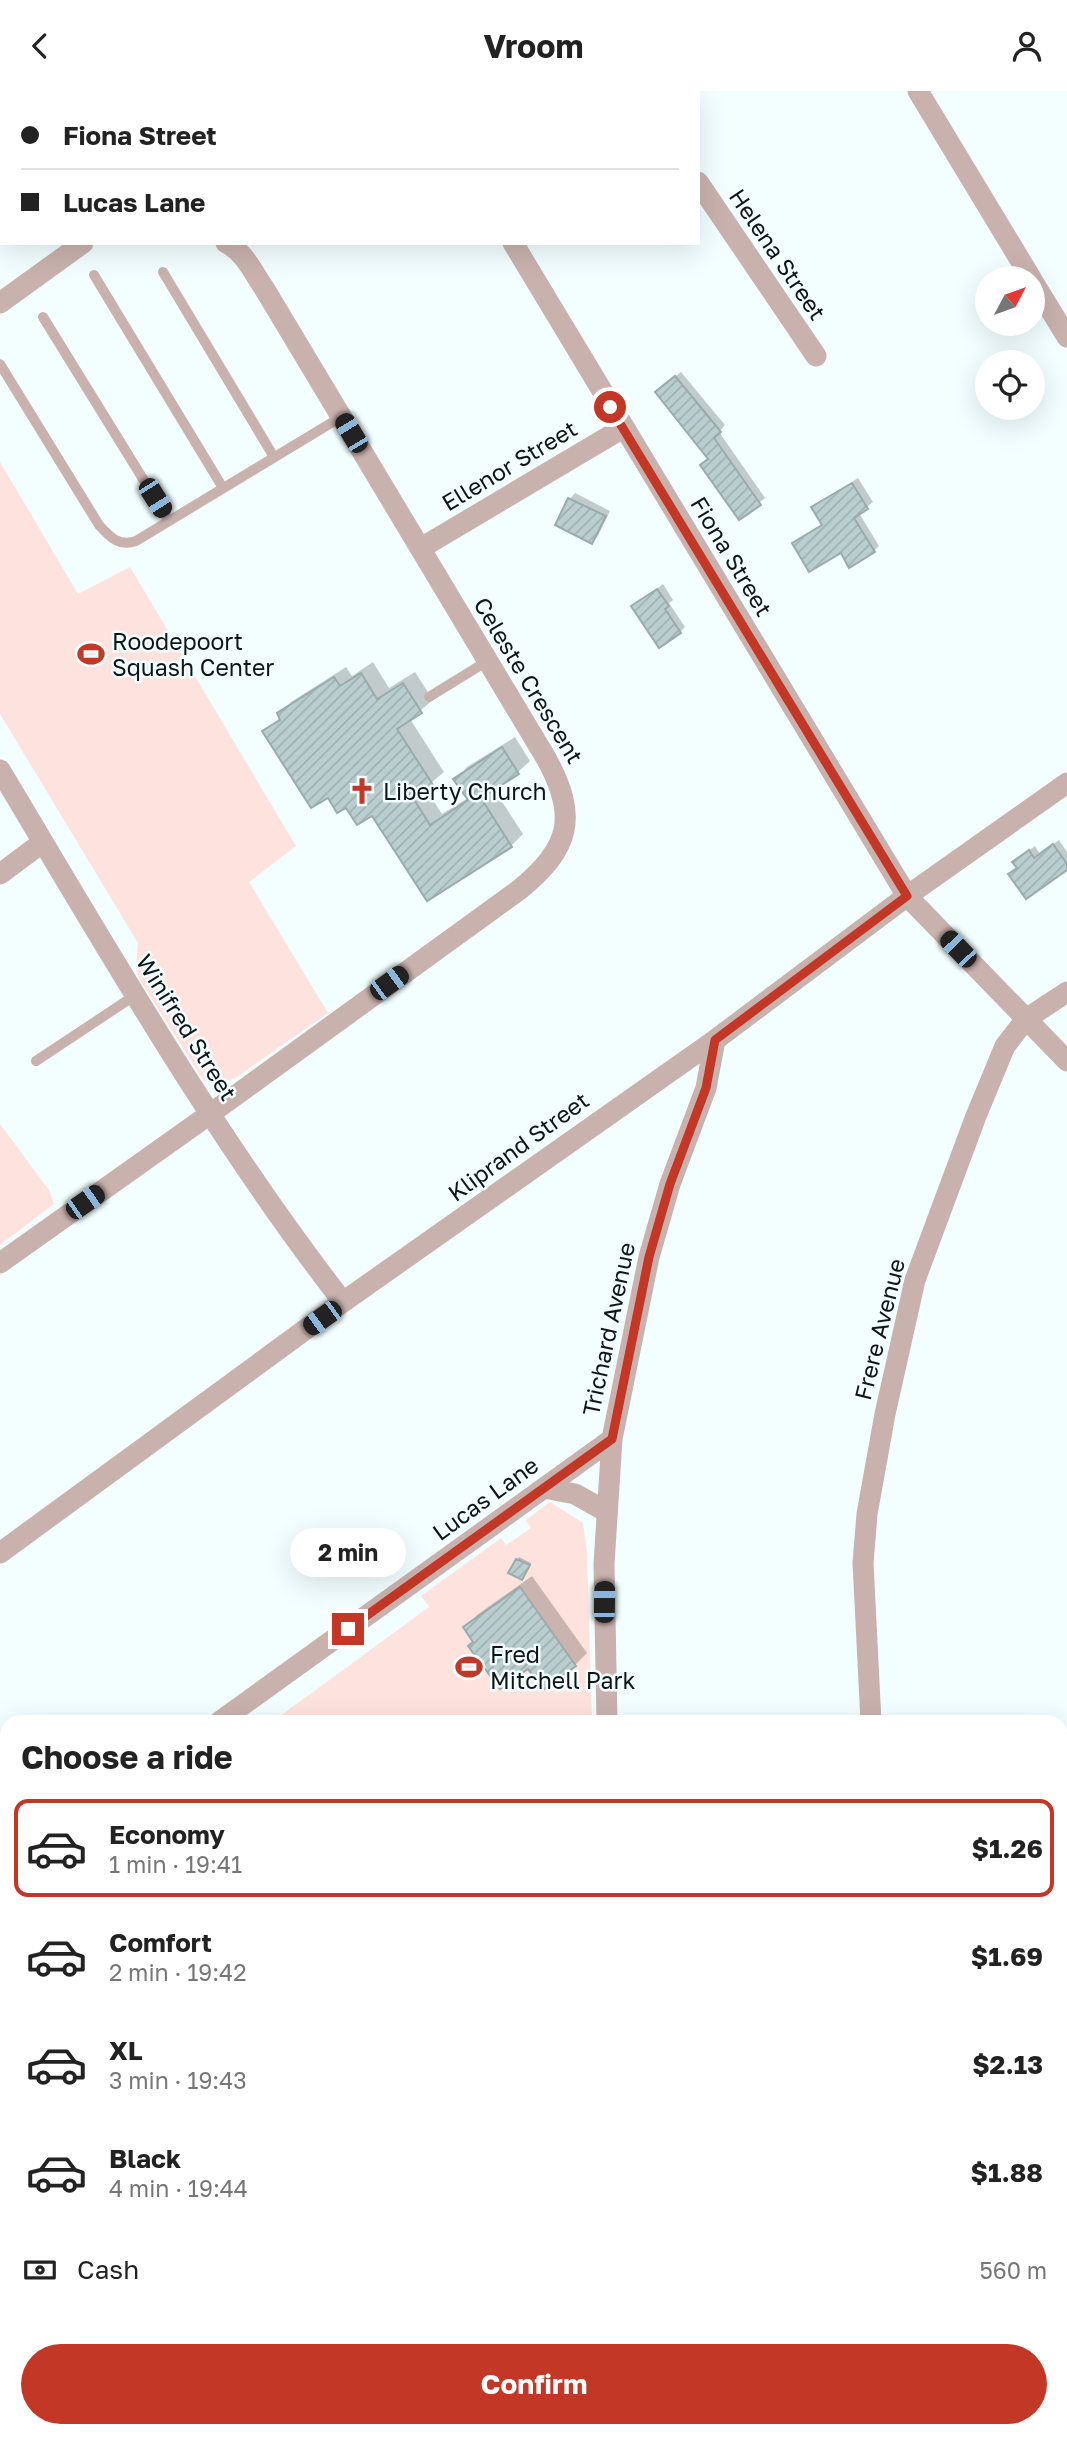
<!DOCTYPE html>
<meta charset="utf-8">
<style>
body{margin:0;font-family:"Golos Text",sans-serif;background:#f2f2f2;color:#222;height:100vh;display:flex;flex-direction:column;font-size:26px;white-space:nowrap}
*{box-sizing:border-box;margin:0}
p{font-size:23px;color:#767676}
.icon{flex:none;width:38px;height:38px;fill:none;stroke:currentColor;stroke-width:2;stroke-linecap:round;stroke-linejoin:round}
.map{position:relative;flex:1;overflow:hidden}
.drawer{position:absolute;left:0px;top:1624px;width:1068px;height:723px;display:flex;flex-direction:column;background:#fff;border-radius:21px 21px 0 0;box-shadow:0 7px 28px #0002}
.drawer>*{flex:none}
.banner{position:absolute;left:0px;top:0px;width:700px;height:154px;box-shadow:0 7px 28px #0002;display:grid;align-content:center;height:154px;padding:0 21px;background:#fff}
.needle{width:46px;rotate:49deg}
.controls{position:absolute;left:975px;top:175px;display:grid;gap:14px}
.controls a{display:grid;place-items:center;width:70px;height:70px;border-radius:50%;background:#fff;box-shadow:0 7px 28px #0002;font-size:35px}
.end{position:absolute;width:32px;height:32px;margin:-16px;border:9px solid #c33726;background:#fff;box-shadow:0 0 0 4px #fff}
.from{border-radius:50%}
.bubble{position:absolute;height:49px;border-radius:24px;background:#fff;box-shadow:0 7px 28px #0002;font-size:23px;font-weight:700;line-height:49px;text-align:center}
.car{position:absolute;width:21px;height:42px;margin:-21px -10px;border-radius:9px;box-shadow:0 0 5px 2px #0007;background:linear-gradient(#222 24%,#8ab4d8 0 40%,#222 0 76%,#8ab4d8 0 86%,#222 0)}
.banner b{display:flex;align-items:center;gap:24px;height:66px;font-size:26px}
.banner b+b{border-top:2px solid #e0e0e0}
.banner i{width:18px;height:18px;background:#222}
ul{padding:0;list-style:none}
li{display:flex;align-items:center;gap:21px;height:98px;margin:0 14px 10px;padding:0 7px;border:4px solid transparent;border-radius:14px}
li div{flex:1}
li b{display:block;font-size:26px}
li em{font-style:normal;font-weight:700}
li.on{border-color:#c33726}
li>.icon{width:63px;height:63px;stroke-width:1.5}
h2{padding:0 21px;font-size:32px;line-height:84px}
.pay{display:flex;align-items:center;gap:18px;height:77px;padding:0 21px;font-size:26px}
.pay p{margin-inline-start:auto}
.primary-button{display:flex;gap:14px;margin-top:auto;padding:14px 21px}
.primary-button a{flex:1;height:80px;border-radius:42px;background:#c33726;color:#fff;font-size:28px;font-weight:700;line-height:80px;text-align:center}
header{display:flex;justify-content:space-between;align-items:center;height:91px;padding:0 21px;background:#fff;font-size:32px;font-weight:700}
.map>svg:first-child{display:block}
</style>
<header><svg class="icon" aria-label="back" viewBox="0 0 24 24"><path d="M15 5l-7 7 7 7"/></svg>Vroom<svg class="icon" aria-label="person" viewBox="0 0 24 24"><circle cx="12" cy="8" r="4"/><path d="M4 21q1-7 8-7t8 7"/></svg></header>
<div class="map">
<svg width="1067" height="2346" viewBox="0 0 1067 2346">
<defs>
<pattern id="building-hatch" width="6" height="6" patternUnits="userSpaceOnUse" patternTransform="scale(1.75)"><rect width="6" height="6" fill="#bbcecf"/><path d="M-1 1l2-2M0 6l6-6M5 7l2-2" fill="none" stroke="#a0b0b1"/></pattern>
</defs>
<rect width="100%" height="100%" fill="#f2feff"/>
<path fill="#fee2dd" d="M0,371L78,503L130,476L296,755L249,791L328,922L234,988L219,992L204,990L140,889L136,878L138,852L0,623Z
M0,1033L49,1099L54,1113L0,1154Z
M550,1411L583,1432L587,1461L592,1631H272L429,1516L421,1505L501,1447L506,1454L531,1437L526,1429Z"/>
<path fill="#0003" d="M316,0H347L349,2H314Z
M681,281L725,334L719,341L765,407L740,427L710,367L662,296Z
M858,387L873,411L859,422L879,455L874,460H841L794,453L824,433L814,416Z
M575,402L610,420L598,445L592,451L557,433L570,408Z
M663,493L673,509L669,512L685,536L680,541L633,515Z
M373,571L389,597L415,581L433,609L410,628L444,681L425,697L442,723L468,707L456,688L467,676L515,646L530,670L518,681L493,697L523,743L511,755L346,714L328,705L264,640L281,626L279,623L291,611L346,576L352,585Z
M1059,749L1067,761V777H1018L1020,766L1035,755L1040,763Z
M519,1466L531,1472L524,1485L517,1469Z
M532,1485L587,1562L575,1574L528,1576L475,1550L465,1536L477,1524Z"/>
<path fill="url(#building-hatch)" stroke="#99abad" stroke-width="2" d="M675,285L721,341L714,347L761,414L739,429L700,374L708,368L655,301Z
M852,392L868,418L854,427L875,461L849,477L841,462L809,481L792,452L822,434L811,416Z
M568,407L606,425L592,453L555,434Z
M657,498L669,515L665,518L681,542L659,557L631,515Z
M361,582L377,608L403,592L422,622L397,638L433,694L413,707L430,734L468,709L453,688L502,656L519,683L481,707L512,756L427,810L372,725L357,734L346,717L337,722L328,707L311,717L262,640L280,629L277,622L334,586L340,595Z
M1053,753L1067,773V779L1026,808L1008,783L1017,777L1012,771L1029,759L1034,767Z
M516,1468L530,1474L522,1489L508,1482Z
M520,1496L576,1575L543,1599L528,1578L500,1598L468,1555L473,1551L463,1536Z"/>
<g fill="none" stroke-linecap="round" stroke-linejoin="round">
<path stroke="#c9b2ae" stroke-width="10" d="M163,181L274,366
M94,184L223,397
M43,226L169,430
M0,273L99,434C110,446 119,456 136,450L341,326
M429,606L489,569
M36,970L137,903"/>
<path stroke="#c9b2ae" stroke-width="21" d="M409,0L411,2
M644,0L645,2
M918,0L1031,187
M698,91L816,265
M513,152L907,805L1067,970
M1032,189L1067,246
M0,212L83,152
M421,457L623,337
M0,679C108,859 214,1045 343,1211
M0,783L43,751
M0,1172L210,1023L519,799C571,757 578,725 546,667L264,197C253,181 244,160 226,152
M544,1397L575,1403L607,1421
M0,1462L343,1211L715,949L907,805L1067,692
M219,1631L612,1348
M607,1631L604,1473L612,1348L649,1166L670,1093L706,997L715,949
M871,1631L863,1472L867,1423L885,1323L915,1189L976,1025L1005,955L1026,928L1067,901
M0,1789L7,1784
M0,1949L7,1959
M1060,1969L1067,1968
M424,2340H425
M609,2340L610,2346
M698,2340L699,2346
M964,2340L965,2346
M237,2346L247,2340"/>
</g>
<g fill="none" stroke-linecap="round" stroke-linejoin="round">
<path stroke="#c33726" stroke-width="9" d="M348,1538L612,1348L649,1166L670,1093L706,997L715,949L907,805L610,316"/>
</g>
<defs>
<symbol id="stadium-bare" viewBox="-9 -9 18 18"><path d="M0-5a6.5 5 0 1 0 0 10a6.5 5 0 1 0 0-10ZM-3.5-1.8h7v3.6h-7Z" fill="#c33726" stroke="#f2feff" stroke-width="2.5" paint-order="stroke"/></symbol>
<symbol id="church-bare" viewBox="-9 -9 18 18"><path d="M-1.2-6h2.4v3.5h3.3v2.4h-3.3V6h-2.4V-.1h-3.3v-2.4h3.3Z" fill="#c33726" stroke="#f2feff" stroke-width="2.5" paint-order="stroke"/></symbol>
</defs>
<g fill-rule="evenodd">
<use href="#stadium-bare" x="72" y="544" width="38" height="38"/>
<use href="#church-bare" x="343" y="681" width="38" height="38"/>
<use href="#stadium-bare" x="450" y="1557" width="38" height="38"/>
</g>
<g text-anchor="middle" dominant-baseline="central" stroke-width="5" stroke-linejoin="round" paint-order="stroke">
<g font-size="23" fill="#0f1516" stroke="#f2feff">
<text transform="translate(778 163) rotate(56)">Helena Street</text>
<text transform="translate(509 374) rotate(-31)">Ellenor Street</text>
<text transform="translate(732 465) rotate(59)">Fiona Street</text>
<text transform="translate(529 589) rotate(59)">Celeste Crescent</text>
<text transform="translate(187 936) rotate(58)">Winifred Street</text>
<text transform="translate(518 1055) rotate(-36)">Kliprand Street</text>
<text transform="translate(608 1238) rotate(-78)">Trichard Avenue</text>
<text transform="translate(879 1238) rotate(-76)">Frere Avenue</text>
<text transform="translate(485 1407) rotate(-36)">Lucas Lane</text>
</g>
<g font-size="23" fill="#0f1516" stroke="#f2feff" text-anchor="start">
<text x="112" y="550">Roodepoort<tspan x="112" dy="26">Squash Center</tspan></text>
<text x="383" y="700">Liberty Church</text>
<text x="490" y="1563">Fred<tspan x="490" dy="26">Mitchell Park</tspan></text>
</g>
</g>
</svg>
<div class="controls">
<a><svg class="needle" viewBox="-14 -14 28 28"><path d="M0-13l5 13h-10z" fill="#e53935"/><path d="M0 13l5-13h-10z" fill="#767676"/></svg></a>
<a><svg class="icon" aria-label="locate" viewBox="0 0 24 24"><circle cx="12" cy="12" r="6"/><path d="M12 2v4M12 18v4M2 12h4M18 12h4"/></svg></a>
</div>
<i class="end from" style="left:610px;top:316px"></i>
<i class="end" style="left:348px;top:1538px"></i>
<div class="bubble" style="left:290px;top:1437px;width:116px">2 min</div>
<i class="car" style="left:351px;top:342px;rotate:329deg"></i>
<i class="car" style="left:155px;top:407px;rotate:148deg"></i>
<i class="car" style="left:958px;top:858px;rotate:316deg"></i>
<i class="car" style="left:389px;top:892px;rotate:54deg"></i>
<i class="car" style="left:85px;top:1111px;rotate:55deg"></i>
<i class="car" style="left:322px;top:1227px;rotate:234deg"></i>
<i class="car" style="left:604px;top:1511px;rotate:1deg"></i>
<div class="banner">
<b><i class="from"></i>Fiona Street</b>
<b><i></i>Lucas Lane</b>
</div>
<section class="drawer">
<h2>Choose a ride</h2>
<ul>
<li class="on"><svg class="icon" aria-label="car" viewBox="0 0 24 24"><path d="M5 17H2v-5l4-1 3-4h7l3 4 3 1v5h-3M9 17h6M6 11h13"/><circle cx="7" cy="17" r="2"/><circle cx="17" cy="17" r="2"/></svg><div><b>Economy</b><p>1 min · 19:41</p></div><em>$1.26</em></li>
<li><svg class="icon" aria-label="car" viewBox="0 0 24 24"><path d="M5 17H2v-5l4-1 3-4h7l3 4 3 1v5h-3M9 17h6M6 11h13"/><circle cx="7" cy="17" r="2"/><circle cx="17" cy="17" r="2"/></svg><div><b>Comfort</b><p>2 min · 19:42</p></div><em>$1.69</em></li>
<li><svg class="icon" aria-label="car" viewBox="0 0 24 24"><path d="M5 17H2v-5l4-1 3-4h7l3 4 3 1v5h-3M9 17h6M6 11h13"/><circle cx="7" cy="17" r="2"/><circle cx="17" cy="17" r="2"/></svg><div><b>XL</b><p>3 min · 19:43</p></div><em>$2.13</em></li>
<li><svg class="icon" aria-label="car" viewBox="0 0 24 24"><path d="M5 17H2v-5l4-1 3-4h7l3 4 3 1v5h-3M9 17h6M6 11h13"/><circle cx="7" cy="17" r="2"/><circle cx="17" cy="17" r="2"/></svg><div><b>Black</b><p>4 min · 19:44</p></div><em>$1.88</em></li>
</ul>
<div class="pay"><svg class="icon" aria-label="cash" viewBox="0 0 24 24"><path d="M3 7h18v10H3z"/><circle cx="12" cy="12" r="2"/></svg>Cash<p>560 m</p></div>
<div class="primary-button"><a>Confirm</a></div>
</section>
</div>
